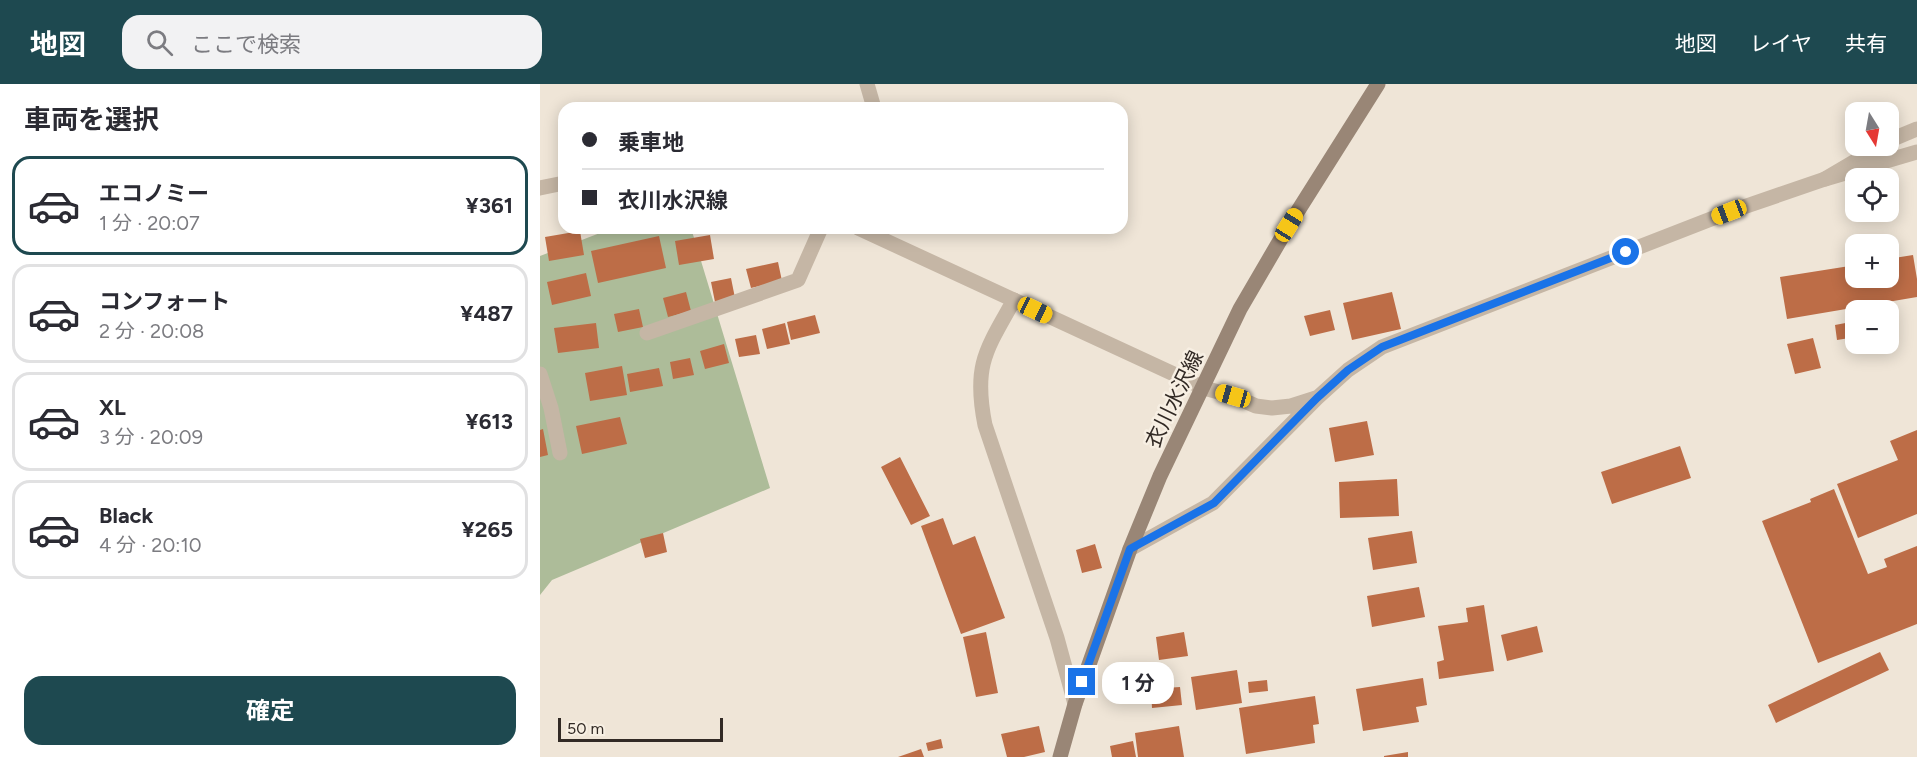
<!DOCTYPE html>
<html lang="ja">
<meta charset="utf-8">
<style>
body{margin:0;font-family:Figtree,"Noto Sans JP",sans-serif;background:#f2f2f3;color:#2b2b33;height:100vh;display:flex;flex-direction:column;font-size:22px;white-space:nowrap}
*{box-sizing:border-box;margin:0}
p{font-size:20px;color:#7c7c81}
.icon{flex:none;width:33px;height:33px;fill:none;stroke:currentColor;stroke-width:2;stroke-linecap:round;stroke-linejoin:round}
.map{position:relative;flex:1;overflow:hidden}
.sheet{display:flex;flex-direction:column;background:#fff;width:540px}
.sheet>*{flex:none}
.guide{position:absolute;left:18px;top:18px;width:570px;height:132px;border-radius:18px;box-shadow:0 3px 15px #0003;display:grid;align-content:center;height:132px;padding:0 24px;background:#fff}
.needle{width:39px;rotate:169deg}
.controls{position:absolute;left:1305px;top:18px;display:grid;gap:12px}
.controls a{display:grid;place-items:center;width:54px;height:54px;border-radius:12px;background:#fff;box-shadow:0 3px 15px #0003;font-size:30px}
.scale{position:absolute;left:18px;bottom:15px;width:165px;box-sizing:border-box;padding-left:6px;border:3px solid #322a25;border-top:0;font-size:16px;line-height:21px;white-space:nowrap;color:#322a25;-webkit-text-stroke:4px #f7efe3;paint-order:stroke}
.end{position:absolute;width:27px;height:27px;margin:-14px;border:8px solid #1a73e8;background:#fff;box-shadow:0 0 0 3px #fff}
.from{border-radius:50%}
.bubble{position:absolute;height:42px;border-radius:18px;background:#fff;box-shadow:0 3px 15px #0003;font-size:20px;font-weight:700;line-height:42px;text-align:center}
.car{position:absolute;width:18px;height:36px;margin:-18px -9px;border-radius:8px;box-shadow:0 0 4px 2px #0007;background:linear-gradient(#f5c518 24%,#345 0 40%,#f5c518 0 76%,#345 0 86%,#f5c518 0)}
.guide b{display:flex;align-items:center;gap:21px;height:57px;font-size:22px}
.guide b+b{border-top:2px solid #e1e1e2}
.guide i{width:15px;height:15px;background:#2b2b33}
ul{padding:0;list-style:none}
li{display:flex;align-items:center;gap:18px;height:99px;margin:0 12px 9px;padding:0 12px;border:3px solid #e1e1e2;border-radius:18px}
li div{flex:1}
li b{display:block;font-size:22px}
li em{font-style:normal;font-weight:700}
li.active{border-color:#1e4950}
li>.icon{width:54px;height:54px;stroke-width:1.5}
h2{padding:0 24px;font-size:27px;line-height:72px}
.primary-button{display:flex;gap:12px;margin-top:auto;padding:12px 24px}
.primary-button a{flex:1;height:69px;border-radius:18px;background:#1e4950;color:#fff;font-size:24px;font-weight:700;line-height:69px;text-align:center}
header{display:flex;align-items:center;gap:36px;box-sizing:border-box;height:84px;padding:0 30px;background:#1e4950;color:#fff}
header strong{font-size:28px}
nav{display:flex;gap:33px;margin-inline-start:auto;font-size:21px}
.search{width:420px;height:54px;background:#f2f2f3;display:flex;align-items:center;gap:15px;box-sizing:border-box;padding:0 21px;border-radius:18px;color:#7c7c81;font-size:22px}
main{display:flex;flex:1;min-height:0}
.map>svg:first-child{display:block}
</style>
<header>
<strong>地図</strong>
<div class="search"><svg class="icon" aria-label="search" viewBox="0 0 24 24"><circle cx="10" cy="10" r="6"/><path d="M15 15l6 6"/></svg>ここで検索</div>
<nav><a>地図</a><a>レイヤ</a><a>共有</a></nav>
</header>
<main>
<section class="sheet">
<h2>車両を選択</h2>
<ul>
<li class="active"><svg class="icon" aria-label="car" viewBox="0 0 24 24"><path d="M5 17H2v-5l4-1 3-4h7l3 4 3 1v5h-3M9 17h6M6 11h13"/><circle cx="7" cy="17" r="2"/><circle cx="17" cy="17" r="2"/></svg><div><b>エコノミー</b><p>1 分 · 20:07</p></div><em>¥361</em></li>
<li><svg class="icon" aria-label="car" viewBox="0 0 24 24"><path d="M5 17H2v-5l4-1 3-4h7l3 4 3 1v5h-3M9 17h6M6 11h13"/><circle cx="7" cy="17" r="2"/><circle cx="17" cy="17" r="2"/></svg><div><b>コンフォート</b><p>2 分 · 20:08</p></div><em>¥487</em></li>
<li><svg class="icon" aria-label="car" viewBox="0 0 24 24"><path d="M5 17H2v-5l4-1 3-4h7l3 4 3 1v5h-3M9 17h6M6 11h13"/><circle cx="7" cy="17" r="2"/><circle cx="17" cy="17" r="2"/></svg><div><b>XL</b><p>3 分 · 20:09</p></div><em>¥613</em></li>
<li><svg class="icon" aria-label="car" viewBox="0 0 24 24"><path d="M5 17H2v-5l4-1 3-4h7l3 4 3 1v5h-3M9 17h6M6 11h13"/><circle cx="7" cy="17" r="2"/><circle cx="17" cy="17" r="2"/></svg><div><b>Black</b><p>4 分 · 20:10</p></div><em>¥265</em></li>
</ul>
<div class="primary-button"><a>確定</a></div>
</section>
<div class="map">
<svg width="1377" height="673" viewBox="0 0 1377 673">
<rect width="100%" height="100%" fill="#efe5d7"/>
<path fill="#adbc99" d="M73,144H151L230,404L12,496L0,511V172Z"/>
<path fill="#bd6d47" d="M40,147L44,171L9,177L5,153Z
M170,151L174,175L139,181L135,157Z
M119,152L126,184L58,199L51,167Z
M1373,171L1377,195V213L1247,235L1240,193L1316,181V194H1348V175Z
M238,178L242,197L211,204L206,185Z
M46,189L51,212L12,221L7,198Z
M191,194L195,214L175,218L171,198Z
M146,208L151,227L128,233L123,214Z
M852,208L861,245L812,256L803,219Z
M99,225L103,243L78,248L74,230Z
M790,226L795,246L770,252L764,232Z
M275,231L280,249L251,256L247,238Z
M1316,237V253L1297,256L1295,241Z
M56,239L59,264L18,269L14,244Z
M245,239L250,260L227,265L222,245Z
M216,251L220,270L199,273L195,255Z
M1273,254L1281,284L1255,290L1247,260Z
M184,260L189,279L165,285L160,267Z
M150,274L154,291L133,295L130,278Z
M82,282L87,311L50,317L45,289Z
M119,284L123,302L90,308L87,290Z
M80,333L87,360L42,370L36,342Z
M827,337L834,371L795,378L789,344Z
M3,345L8,371L0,373V346Z
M1377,346V430L1318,454L1297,400L1358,376L1350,357Z
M1140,362L1151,394L1072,420L1061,388Z
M360,373L390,432L371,441L341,383Z
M857,395L859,432L800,434L799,398Z
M1294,405L1328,490L1347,483L1344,475L1377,462V540L1278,579L1222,437L1271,418L1270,415Z
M403,434L413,461L435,452L465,534L421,550L381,442Z
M872,447L877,479L833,486L828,454Z
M123,449L127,468L105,474L100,455Z
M555,460L562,484L542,489L536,466Z
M879,503L885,533L832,543L827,512Z
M944,521L954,587L899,595L897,578L904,576L898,542L928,538L926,524Z
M997,542L1003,568L967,577L961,551Z
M446,548L458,609L436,613L423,553Z
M644,548L648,572L619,576L616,553Z
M1340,568L1349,586L1236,639L1228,621Z
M697,586L702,619L656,626L651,593Z
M883,594L887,621L876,623L879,638L823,647L816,605Z
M727,596L728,607L709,609L708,598Z
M640,603L642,621L612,624L611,605Z
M775,612L779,640L773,641L775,659L706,670L699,624Z
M499,642L505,668L484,673H467L461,650Z
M639,642L644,673H598L595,649Z
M401,655L403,664L388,667L386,659Z
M593,657L596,673H572L570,662Z
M381,665L384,673H358Z
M868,668V673H844V672Z"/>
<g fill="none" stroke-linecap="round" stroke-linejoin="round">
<path stroke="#c5b6a5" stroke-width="15" d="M327,0L334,24
M1348,57L1377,45
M474,216C446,266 433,281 445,341L517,554L535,620
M107,249L258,196L281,144
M0,290L11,324L20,369
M664,304L693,312L716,322L732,324L751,322L776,314
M590,465L673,419L777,314L808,286L842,263L1189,128L1285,95L1341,62"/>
<path stroke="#c5b6a5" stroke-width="15" d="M1285,95L1377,68
M0,104L24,99
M318,144L664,304"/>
<path stroke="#998676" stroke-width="15" d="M520,673L535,620L590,465L620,392L700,225L749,141L838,0"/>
</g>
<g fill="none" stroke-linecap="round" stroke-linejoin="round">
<path stroke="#1a73e8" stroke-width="8" d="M542,598L590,465L674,419L777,314L808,286L842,263L1086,168"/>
</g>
<g text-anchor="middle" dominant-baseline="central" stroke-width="5" stroke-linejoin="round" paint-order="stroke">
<g font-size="21" fill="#322a25" stroke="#f7efe3">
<text transform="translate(634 315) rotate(-64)">衣川水沢線</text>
</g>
</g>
</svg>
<div class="controls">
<a><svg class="needle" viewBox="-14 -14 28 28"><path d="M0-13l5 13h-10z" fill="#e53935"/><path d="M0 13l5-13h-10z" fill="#7c7c81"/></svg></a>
<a><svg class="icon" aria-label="locate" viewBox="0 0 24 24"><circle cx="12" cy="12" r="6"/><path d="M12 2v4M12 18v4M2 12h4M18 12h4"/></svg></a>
<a>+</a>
<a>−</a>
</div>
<div class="scale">50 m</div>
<i class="end from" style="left:1086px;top:168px"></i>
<i class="end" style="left:542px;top:598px"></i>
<div class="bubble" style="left:562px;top:578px;width:72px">1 分</div>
<i class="car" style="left:1189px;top:128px;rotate:249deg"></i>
<i class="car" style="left:749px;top:141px;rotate:32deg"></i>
<i class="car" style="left:495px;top:226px;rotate:115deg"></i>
<i class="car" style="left:693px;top:312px;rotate:286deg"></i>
<div class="guide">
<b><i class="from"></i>乗車地</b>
<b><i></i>衣川水沢線</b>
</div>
</div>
</main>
